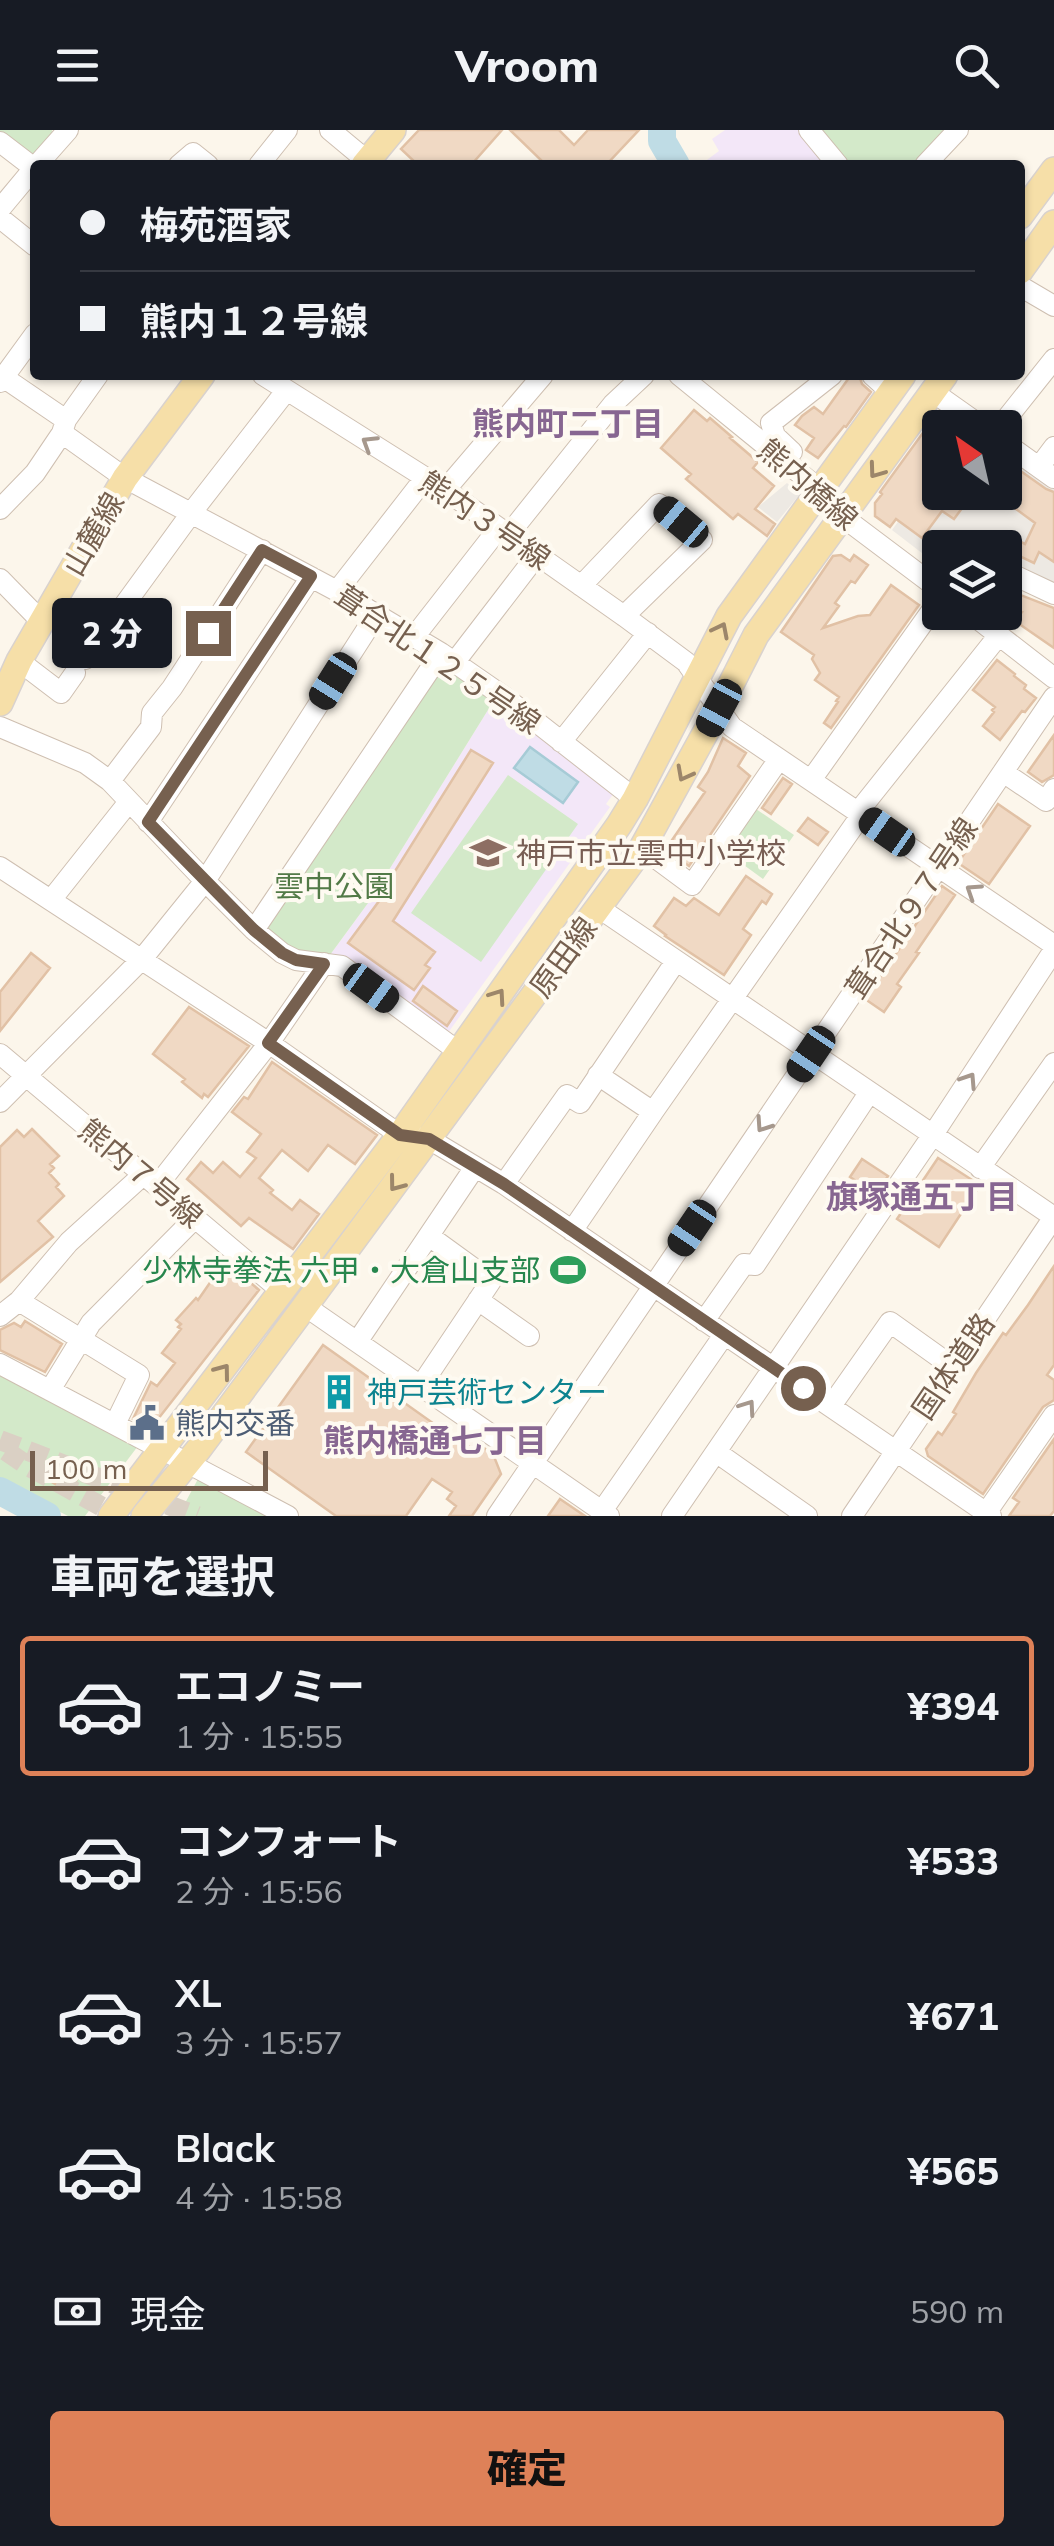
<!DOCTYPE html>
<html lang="ja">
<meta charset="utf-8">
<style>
body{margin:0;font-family:Mulish,"Noto Sans JP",sans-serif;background:#20242c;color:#f1f3f6;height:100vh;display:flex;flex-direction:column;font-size:38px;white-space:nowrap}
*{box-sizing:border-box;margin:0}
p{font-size:32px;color:#9ea1a6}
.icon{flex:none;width:55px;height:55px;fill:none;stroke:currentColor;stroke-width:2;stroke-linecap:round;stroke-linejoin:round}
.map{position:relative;height:1386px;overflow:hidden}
.drawer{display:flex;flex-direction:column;background:#171b24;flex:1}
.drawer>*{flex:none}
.hud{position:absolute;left:30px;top:30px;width:995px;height:220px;border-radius:10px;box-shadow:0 2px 8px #0004;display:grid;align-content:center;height:220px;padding:0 50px;background:#171b24}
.needle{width:65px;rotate:326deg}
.controls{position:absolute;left:922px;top:280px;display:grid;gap:20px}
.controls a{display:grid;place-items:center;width:100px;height:100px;border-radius:10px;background:#171b24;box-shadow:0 2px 8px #0004;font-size:50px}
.scale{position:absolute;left:30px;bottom:25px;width:238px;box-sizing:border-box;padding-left:10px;border:5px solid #76604f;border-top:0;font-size:28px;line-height:35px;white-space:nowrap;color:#76604f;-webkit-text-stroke:8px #fefaf1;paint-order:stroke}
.end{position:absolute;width:45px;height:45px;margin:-22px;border:12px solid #76604f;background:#fff;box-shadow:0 0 0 5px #fff}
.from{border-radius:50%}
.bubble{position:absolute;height:70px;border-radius:10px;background:#171b24;box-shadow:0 2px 8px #0004;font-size:32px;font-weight:800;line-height:70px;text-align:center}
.car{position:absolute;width:30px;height:60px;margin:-30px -15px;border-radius:12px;box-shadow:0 0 8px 2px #0007;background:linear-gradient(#222 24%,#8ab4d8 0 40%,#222 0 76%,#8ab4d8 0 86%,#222 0)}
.hud b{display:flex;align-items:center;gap:35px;height:95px;font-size:38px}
.hud b+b{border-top:2px solid #363941}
.hud i{width:25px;height:25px;background:#f1f3f6}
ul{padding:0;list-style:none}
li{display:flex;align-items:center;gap:30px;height:140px;margin:0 20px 15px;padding:0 30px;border:5px solid transparent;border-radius:10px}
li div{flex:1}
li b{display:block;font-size:38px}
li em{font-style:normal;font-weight:800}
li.active{border-color:#de8158}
li>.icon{width:90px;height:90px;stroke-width:1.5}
h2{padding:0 50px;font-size:45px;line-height:120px}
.pay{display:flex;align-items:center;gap:25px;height:110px;padding:0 50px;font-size:38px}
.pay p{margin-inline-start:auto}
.action{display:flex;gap:20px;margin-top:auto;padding:20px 50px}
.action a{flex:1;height:115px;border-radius:10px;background:#de8158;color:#111;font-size:40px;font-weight:800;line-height:115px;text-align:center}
header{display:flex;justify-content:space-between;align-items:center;height:130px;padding:0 50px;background:#171b24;font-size:45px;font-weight:800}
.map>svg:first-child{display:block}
</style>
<header><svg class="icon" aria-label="menu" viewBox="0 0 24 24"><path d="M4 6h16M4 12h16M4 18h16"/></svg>Vroom<svg class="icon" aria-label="search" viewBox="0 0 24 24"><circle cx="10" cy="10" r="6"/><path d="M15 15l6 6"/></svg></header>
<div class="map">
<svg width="1054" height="1386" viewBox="0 0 1054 1386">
<rect width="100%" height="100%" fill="#fcf6eb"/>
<path fill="#ede9e3" d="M1005,321L1054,356V456L1005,435V418H940V437L892,400L940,334V362H1005Z
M787,353L800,364L777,392L758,377Z"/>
<path fill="#f3e7f8" d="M725,0H803L833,35H700L719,21L712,9Z
M496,567L614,663L606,674L610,677L445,907L327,829L371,769Z"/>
<path fill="#d3e9c9" d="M0,0H52V4L35,25L26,24L0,3Z
M816,0H948L917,35H846Z
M441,530L496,567L371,769L327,829L300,826L261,799Z
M508,645L578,694L481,832L411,783Z
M756,679L794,705L763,749L726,722Z
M0,1243L138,1316L85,1386H68L0,1351Z
M198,1349L268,1386H178Z"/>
<path fill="#bfdce5" stroke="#a6cbd6" stroke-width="2.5" d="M530,617L578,652L563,673L514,638Z"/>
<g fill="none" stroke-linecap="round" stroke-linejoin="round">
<path stroke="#bfdce5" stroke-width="28" d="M662,0V11L676,35
M0,1361L47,1386"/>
</g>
<path fill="#f0d9c4" stroke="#e1c1a5" stroke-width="2.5" d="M419,0H502L471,35H418L401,19Z
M510,0H559L574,15L588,0H639L606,35H546Z
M851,245H859L862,254L871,262L846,297L844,296L818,328L806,320L814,308L795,295L802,286L814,277L823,284Z
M694,280L707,291L710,288L732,307L730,308L758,332L753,338L774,356L755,379L775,394L767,406L738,384L733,389L686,349L691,344L661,318Z
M938,282L959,298H940V362H974L954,389L942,381L922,408L896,389L890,397L875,386V373L882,364L880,362Z
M1005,330L1046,359L1054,362V432L1039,422L1034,433L994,414L1000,402L1025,414L1035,393L1005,371Z
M841,425L850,431L854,425L868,435L855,453L851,451L835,473L839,476L823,498L858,486L870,485L891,455L919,475L831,598L824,593L838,572L836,571L839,567L815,550L820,543L812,529L814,525L781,502L833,426Z
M1005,459L1054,478V518L1015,491L1022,482L1005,476Z
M997,530L1015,544L1014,546L1026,555L1024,559L1036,568L1025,582L1022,581L1000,610L983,596L994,582L992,580L995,577L973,560Z
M1054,605V645L1042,652L1028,642Z
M723,608L746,623L738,636L750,646L689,736L664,718L670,713L705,662L698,657L708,642Z
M471,620L493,633L393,791L435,822L425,835L430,838L414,860L348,813L382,767L380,765Z
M783,648L792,654L771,684L762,678Z
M998,674L1030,696L989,754L958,733Z
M808,688L828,702L818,715L798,701Z
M746,746L772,764L766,774L762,771L743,799L751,805L724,845L665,806L666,805L654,796L674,768L686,776L694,768L719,785Z
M942,756L955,765L916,822L919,823L897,854L901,857L884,882L865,869Z
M31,823L50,838L0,901V862Z
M423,856L457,881L447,896L413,871Z
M189,877L249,916L208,967L204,964L202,968L182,952L185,949L153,924Z
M272,932L377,1005L355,1034L328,1015L308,1041L282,1020L259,1048L273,1060L270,1063L292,1080L300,1070L319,1084L293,1119L249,1088L241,1096L187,1049L201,1032L213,1043L223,1032L240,1047L256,1028L247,1022L261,1004L232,982L244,967L248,969Z
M32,999L59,1026L50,1034L54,1038L49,1043L59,1054L56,1057L64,1066L38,1091L53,1107L0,1152V1017L17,1000L24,1007Z
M938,1028L980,1055L939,1117L897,1089Z
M862,1029L888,1046L876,1064L850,1047Z
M225,1131L259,1160L151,1298L133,1289L151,1252L157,1256L175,1233L162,1223L181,1199L178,1197L181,1194L176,1190L196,1168L198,1170Z
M1054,1136V1235L1047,1245L1054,1250V1270L1043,1277L983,1364L928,1326L926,1319L938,1302L942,1305L956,1284L953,1282L976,1243L1003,1203L1006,1205L1028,1175Z
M25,1191L62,1214L45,1242L0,1220V1200L14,1193L21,1197Z
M323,1215L458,1311L459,1309L476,1322L479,1318L483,1320L484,1318L493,1324L501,1344L472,1386H449L456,1376L447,1369L452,1362L432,1349L406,1386H336L246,1322Z
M1054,1309V1381L1050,1386H1009L1019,1372L1013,1368Z
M66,1336L80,1344L72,1358L68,1356L65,1360L52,1352L60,1340L63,1342Z
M560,1369L585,1386H548Z"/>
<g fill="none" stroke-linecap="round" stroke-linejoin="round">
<path stroke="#dad0c4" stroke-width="20" stroke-dasharray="20 10" stroke-linecap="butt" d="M0,1310L197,1386
M6,1321L28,1336L119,1386"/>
<defs>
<path id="minor" d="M330,0L372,35
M809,0L838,35
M0,12L34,38
M37,35L68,0
M179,35L193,23L208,35
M259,35L287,0
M925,35L958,0
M0,79L35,37
M0,88L35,116
M1020,156L1054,176
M0,245L66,290
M263,245L445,360L624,486L686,532L732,597L1054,815
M679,245L819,359L843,387L940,460
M872,245L891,262
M0,252L35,204
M933,262L984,298
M999,298L1054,229
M62,303L125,348L337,461L441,523L503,566L635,669
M1005,313L1054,348
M792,322L775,306L771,293L832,245
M1039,337L1054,317
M445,360L543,245
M0,379L35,343L62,303L66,290L98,245
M509,404L613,274L644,245
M1005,441L1054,464
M0,449L42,492
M581,456L659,374L702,410L624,486
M337,461L425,348
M969,482L1054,548
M414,507L499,398
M85,529L192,382L286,261
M19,531L61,563L75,543
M454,533L537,425
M0,597L85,633L110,651L205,751L254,800L282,823L296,830L342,836L459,922
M561,612L648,503
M1003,642L1046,671L1054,659
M811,650L940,469
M110,651L151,597L152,583L172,558L262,420
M858,682L999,505
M148,692L311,447
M642,718L692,755L779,629
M0,737L269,913L400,1005L429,1009L504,1054L991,1386
M51,770L128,673
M599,778L1054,1087L852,1386
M254,800L441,523
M0,924L283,1162
M0,972L142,829L205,751L376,485
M653,982L862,684
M980,1038L1054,933
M504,1054L567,965L580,973L676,831
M157,1056L269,913L324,833
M572,1101L653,982L598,945
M478,1170L529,1206
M19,1171L139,1245L115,1294
M305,1176L609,1386
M0,1186L19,1171L69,1112L144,1044
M704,1191L744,1134L755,1135L869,963
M357,1212L475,1037
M0,1234L288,1386
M420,1257L491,1151L429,1106
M50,1260L91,1193L194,1089
M831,1276L890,1192L953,1237
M716,1322L807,1386
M602,1381L724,1205
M497,1386L1054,567
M672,1386L932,1006L1054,820
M984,1386L1054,1285"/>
<path id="major" d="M364,35L393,0
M1020,86L1054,40
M1020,141L1054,93
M0,573L19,531L125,348L202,245
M111,1386L400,1005L619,695L635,669L729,486L903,245
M144,1386L198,1320L305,1176L642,718L719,578L756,505L945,245"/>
</defs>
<use href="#minor" stroke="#cebfb1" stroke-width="22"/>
<use href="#major" stroke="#d9d2ce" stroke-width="28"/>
<use href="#minor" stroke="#fff" stroke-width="20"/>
<use href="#major" stroke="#f6dfa8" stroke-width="25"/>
</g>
<defs><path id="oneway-chevron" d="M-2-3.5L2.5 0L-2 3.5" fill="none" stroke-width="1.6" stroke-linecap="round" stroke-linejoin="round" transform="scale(2.5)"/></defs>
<g stroke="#a6988d">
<use href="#oneway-chevron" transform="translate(369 313) rotate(-148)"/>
<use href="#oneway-chevron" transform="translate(973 761) rotate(-147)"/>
<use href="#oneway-chevron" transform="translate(969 950) rotate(-57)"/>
<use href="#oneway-chevron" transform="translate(763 995) rotate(124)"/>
<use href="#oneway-chevron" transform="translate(748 1277) rotate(-55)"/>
</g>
<g stroke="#9c866a">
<use href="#oneway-chevron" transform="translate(876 341) rotate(126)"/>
<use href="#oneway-chevron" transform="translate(721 500) rotate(-63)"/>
<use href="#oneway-chevron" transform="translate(684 644) rotate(118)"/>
<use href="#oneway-chevron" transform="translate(498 866) rotate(-55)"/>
<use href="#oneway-chevron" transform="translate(396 1054) rotate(127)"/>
<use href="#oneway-chevron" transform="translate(223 1241) rotate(-53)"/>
</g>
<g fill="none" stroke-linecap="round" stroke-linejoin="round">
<path stroke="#76604f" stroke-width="12" d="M208,503L262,420L311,446L148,692L254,800L282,823L296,830L324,834L268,913L400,1005L429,1009L504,1054L803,1258"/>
</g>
<defs>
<symbol id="school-bare" viewBox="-9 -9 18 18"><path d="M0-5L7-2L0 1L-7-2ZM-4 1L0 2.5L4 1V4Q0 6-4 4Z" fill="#8d6e63" stroke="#fefaf1" stroke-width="2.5" paint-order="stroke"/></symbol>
<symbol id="stadium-bare" viewBox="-9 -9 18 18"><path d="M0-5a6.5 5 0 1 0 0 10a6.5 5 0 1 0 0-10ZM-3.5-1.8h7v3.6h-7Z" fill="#2e9e5b" stroke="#fefaf1" stroke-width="2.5" paint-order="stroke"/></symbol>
<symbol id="building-bare" viewBox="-9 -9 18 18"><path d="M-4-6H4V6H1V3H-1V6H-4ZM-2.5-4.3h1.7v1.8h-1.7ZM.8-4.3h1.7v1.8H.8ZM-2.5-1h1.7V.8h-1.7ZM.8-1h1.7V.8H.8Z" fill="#0f9aa8" stroke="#fefaf1" stroke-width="2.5" paint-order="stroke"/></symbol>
<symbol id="civic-bare" viewBox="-9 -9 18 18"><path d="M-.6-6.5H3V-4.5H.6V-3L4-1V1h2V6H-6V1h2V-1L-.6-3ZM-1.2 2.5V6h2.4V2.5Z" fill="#5c6f8a" stroke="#fefaf1" stroke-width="2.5" paint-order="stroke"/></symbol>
</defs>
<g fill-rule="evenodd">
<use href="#school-bare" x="463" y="698" width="50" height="50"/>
<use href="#stadium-bare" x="543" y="1115" width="50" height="50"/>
<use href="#building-bare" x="314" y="1237" width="50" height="50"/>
<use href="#civic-bare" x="122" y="1268" width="50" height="50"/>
</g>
<g text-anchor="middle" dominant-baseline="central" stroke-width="8" stroke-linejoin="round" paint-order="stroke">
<g font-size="30" fill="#76604f" stroke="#fefaf1">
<text transform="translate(808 354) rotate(41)">熊内橋線</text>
<text transform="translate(485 390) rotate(34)">熊内３号線</text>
<text transform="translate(93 404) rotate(-60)">山麓線</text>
<text transform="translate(438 529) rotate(34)">葺合北１２５号線</text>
<text transform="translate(911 778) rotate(-56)">葺合北９７号線</text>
<text transform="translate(563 827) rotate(-54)">原田線</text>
<text transform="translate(141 1043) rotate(40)">熊内７号線</text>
<text transform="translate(953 1236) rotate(-56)">国体道路</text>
</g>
<g font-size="30" fill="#785e54" stroke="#fefaf1" text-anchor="start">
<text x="516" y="723">神戸市立雲中小学校</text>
</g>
<g font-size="30" fill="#527a47" stroke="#fefaf1">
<text x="334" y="756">雲中公園</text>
</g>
<g font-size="30" fill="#27864d" stroke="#fefaf1" text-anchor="end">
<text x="540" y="1140">少林寺拳法 六甲・大倉山支部</text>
</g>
<g font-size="30" fill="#0d838f" stroke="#fefaf1" text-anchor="start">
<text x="367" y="1262">神戸芸術センター</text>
</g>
<g font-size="30" fill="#4e5e75" stroke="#fefaf1" text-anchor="start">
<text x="175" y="1293">熊内交番</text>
</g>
<g font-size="32" font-weight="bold" fill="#876691" stroke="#fefaf1">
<text x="568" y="293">熊内町二丁目</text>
<text x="922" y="1066">旗塚通五丁目</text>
<text x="435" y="1310">熊内橋通七丁目</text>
</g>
</g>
</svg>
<div class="controls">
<a><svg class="needle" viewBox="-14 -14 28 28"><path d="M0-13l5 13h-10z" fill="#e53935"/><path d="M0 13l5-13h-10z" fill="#9ea1a6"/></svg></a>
<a><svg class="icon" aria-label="layers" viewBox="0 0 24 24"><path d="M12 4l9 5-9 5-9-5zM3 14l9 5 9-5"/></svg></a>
</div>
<div class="scale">100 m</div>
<i class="end from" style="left:803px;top:1258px"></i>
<i class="end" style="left:208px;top:503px"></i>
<div class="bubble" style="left:52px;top:468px;width:120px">2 分</div>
<i class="car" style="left:681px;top:392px;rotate:310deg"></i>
<i class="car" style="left:333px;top:551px;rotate:212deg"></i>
<i class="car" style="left:719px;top:578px;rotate:208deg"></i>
<i class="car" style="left:887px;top:702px;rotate:305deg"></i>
<i class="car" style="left:371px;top:858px;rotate:126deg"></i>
<i class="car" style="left:811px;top:924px;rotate:214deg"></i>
<i class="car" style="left:692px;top:1098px;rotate:214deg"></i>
<div class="hud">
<b><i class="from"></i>梅苑酒家</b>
<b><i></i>熊内１２号線</b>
</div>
</div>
<section class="drawer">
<h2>車両を選択</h2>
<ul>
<li class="active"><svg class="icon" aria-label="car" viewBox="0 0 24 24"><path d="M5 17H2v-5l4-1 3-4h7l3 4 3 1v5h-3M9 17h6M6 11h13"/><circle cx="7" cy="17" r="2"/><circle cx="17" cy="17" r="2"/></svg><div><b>エコノミー</b><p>1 分 · 15:55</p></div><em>¥394</em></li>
<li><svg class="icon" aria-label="car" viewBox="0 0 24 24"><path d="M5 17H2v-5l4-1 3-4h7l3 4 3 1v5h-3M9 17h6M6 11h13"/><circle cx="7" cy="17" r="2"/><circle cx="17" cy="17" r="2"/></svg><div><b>コンフォート</b><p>2 分 · 15:56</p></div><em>¥533</em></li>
<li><svg class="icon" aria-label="car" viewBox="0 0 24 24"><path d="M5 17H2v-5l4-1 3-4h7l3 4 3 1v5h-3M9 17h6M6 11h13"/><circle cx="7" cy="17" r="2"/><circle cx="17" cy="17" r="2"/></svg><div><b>XL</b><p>3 分 · 15:57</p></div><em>¥671</em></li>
<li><svg class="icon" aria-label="car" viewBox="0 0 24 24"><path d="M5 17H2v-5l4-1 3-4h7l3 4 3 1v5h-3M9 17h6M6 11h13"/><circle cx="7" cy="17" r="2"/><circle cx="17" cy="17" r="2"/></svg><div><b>Black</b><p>4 分 · 15:58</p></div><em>¥565</em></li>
</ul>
<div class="pay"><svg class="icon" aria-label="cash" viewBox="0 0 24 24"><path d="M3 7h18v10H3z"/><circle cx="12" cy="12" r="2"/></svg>現金<p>590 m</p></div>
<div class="action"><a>確定</a></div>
</section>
